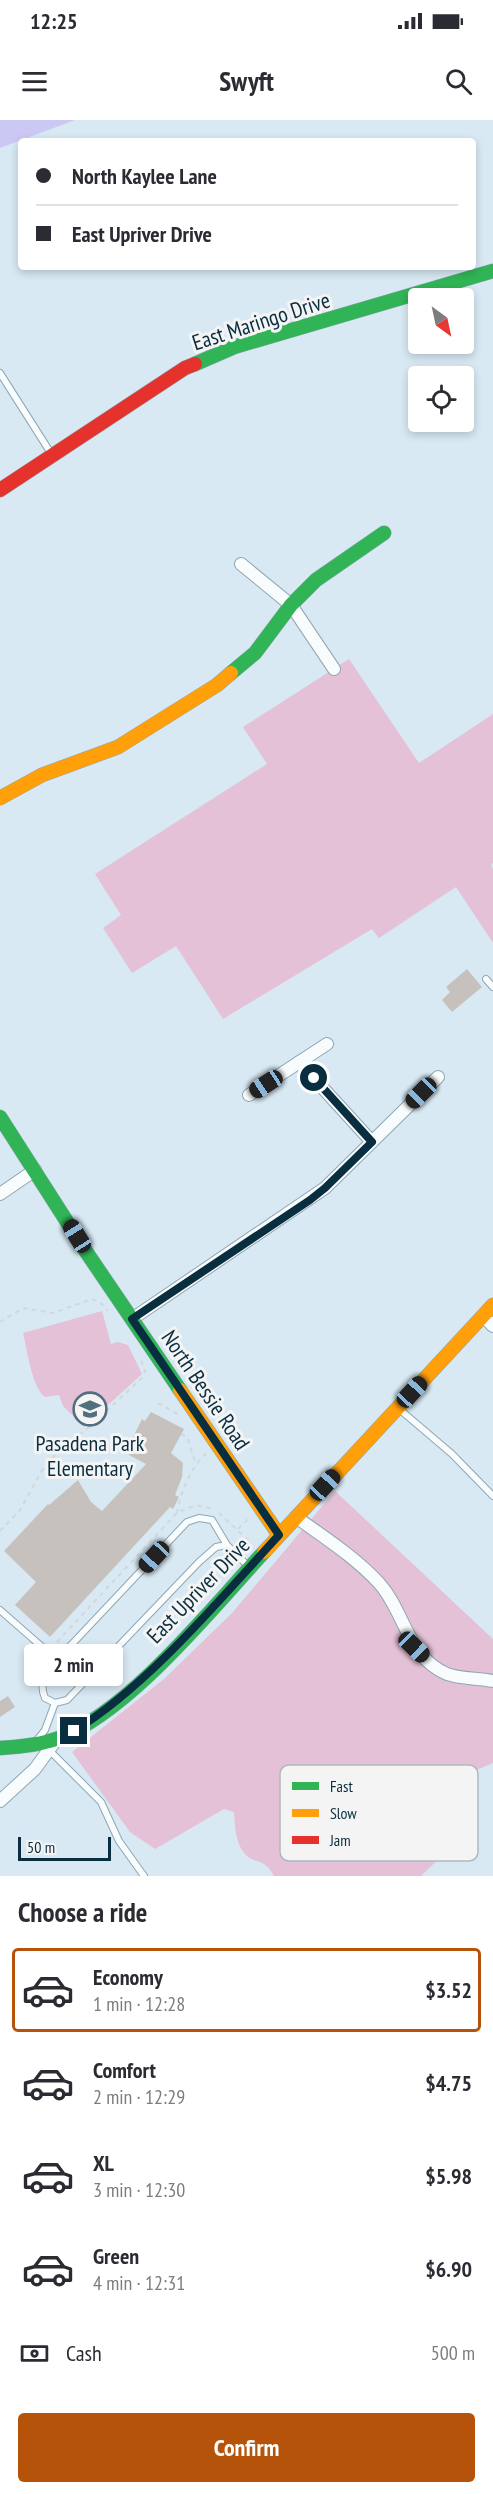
<!DOCTYPE html>
<meta charset="utf-8">
<style>
body{margin:0;font-family:"PT Sans Narrow",sans-serif;background:#f7f7f7;color:#2b2b33;height:100vh;display:flex;flex-direction:column;font-size:22px;white-space:nowrap}
*{box-sizing:border-box;margin:0}
p{font-size:20px;color:#7c7c81}
.icon{flex:none;width:33px;height:33px;fill:none;stroke:currentColor;stroke-width:2;stroke-linecap:round;stroke-linejoin:round}
.map{position:relative;height:1756px;overflow:hidden}
.side{display:flex;flex-direction:column;background:#fff;flex:1}
.side>*{flex:none}
.hud{position:absolute;left:18px;top:18px;width:458px;height:132px;border-radius:6px;box-shadow:0 3px 9px #0003;display:grid;align-content:center;height:132px;padding:0 18px;background:#fff}
.needle{width:39px;rotate:147deg}
.buttons{position:absolute;left:408px;top:168px;display:grid;gap:12px}
.buttons a{display:grid;place-items:center;width:66px;height:66px;border-radius:6px;background:#fff;box-shadow:0 3px 9px #0003;font-size:30px}
.scale{position:absolute;left:18px;bottom:15px;width:93px;box-sizing:border-box;padding-left:6px;border:3px solid #092e40;border-top:0;font-size:16px;line-height:21px;white-space:nowrap;color:#092e40;-webkit-text-stroke:4px #f4f4f4;paint-order:stroke}
.end{position:absolute;width:27px;height:27px;margin:-14px;border:8px solid #092e40;background:#fff;box-shadow:0 0 0 3px #fff}
.from{border-radius:50%}
.bubble{position:absolute;height:42px;border-radius:6px;background:#fff;box-shadow:0 3px 9px #0003;font-size:20px;font-weight:800;line-height:42px;text-align:center}
.car{position:absolute;width:18px;height:36px;margin:-18px -9px;border-radius:8px;box-shadow:0 0 4px 2px #0007;background:linear-gradient(#222 24%,#8ab4d8 0 40%,#222 0 76%,#8ab4d8 0 86%,#222 0)}
.hud b{display:flex;align-items:center;gap:21px;height:57px;font-size:22px}
.hud b+b{border-top:2px solid #e1e1e2}
.hud i{width:15px;height:15px;background:#2b2b33}
ul{padding:0;list-style:none}
li{display:flex;align-items:center;gap:18px;height:84px;margin:0 12px 9px;padding:0 6px;border:3px solid transparent;border-radius:6px}
li div{flex:1}
li b{display:block;font-size:22px}
li em{font-style:normal;font-weight:800}
li.current{border-color:#b45309}
li>.icon{width:54px;height:54px;stroke-width:1.5}
h2{padding:0 18px;font-size:27px;line-height:72px}
.pay{display:flex;align-items:center;gap:15px;height:66px;padding:0 18px;font-size:22px}
.pay p{margin-inline-start:auto}
.primary-button{display:flex;gap:12px;margin-top:auto;padding:12px 18px}
.primary-button a{flex:1;height:69px;border-radius:6px;background:#b45309;color:#fff;font-size:24px;font-weight:800;line-height:69px;text-align:center}
.status{display:flex;justify-content:space-between;align-items:center;height:42px;padding:0 30px;background:#fff;direction:ltr}
.status svg{height:16px;fill:currentColor}
header{display:flex;justify-content:space-between;align-items:center;height:78px;padding:0 18px;background:#fff;font-size:27px;font-weight:800}
.map>svg:first-child{display:block}
</style>
<div class="status"><b>12:25</b><svg viewBox="0 0 49 12"><path d="M0 12V9h3v3zM5 12V6h3v6zM10 12V3h3v9zM15 12V0h3v12zM26 1h20v11H26zM47 4h2v5h-2z"/></svg></div>
<header><svg class="icon" aria-label="menu" viewBox="0 0 24 24"><path d="M4 6h16M4 12h16M4 18h16"/></svg>Swyft<svg class="icon" aria-label="search" viewBox="0 0 24 24"><circle cx="10" cy="10" r="6"/><path d="M15 15l6 6"/></svg></header>
<div class="map">
<svg width="493" height="1756" viewBox="0 0 493 1756">
<rect width="100%" height="100%" fill="#d8e9f3"/>
<path fill="#e4c1d7" d="M349,539L419,643L493,594V743L491,745L493,749V823L456,767L379,818L372,809L223,899L176,826L132,853L103,808L121,795L95,754L267,644L243,607Z
M102,1191L111,1224L118,1222L128,1225L142,1254L84,1307L63,1286L59,1275L45,1277C32,1268 27,1229 23,1213Z
M335,1371L493,1519V1643L472,1652L474,1705L421,1756H274C264,1737 255,1745 245,1734C235,1723 235,1706 234,1692L224,1689L155,1729L130,1712L72,1632L164,1559L232,1493Z"/>
<path fill="#cbc8f4" d="M0,0H75L0,28Z"/>
<path fill="#c7c1bd" d="M467,849L482,867L452,892L442,880L450,872L446,867Z
M151,1292L184,1309L171,1333L183,1343L182,1357L175,1375L179,1377L173,1389L170,1387L50,1517L15,1485L36,1462L4,1431L48,1384L49,1385L78,1360L91,1382L102,1391L146,1344L129,1335L134,1328L129,1325L142,1299L145,1301Z
M8,1576L15,1587L0,1597V1581Z"/>
<g fill="none" stroke-linecap="round" stroke-linejoin="round">
<defs>
<path id="lane" d="M0,253L52,335
M486,859L493,867
M398,1288L452,1334L493,1376
M227,1425L216,1427L199,1442L67,1580L55,1583L45,1578C38,1561 46,1553 57,1540L187,1402L199,1398L212,1400L227,1425L249,1447
M0,1490L57,1540
M37,1620L45,1610L55,1583
M49,1630L101,1682L119,1721L144,1756"/>
<path id="street" d="M241,444L291,485L334,549
M299,942L372,1022
M249,975L327,924
M0,1074L35,1050
M483,1196L493,1206
M132,1199L325,1068L438,957
M296,1397C325,1418 355,1437 379,1463C405,1492 407,1537 447,1554C460,1559 479,1558 493,1561
M0,1681L35,1649L56,1620"/>
<path id="fast" d="M195,244L234,227L493,151
M231,553L255,533L291,485L316,460L384,413
M0,997L87,1133L180,1270
M0,1628C20,1627 40,1625 59,1618C130,1591 212,1488 264,1432"/>
<path id="slow" d="M0,678L42,655L118,627L217,565L231,553
M180,1270L279,1415
M264,1432L493,1185"/>
<path id="jam" d="M0,370L185,248L195,244"/>
</defs>
<use href="#lane" stroke="#8ea7b3" stroke-width="8"/>
<use href="#street" stroke="#8ea7b3" stroke-width="14"/>
<use href="#fast" stroke="#8ea7b3" stroke-width="15"/>
<use href="#slow" stroke="#8ea7b3" stroke-width="15"/>
<use href="#jam" stroke="#8ea7b3" stroke-width="15"/>
<path stroke="#d1d8db" stroke-width="2" stroke-dasharray="4.5 4.5" stroke-linecap="butt" d="M0,1202L23,1188L53,1193L92,1179L101,1183L108,1191
M158,1283L179,1295
M181,1314L187,1317L196,1344
M177,1393C179,1376 193,1342 207,1333
M219,1393L252,1424
M238,1409L248,1399V1396
M0,1411L20,1390L44,1347L57,1333L89,1307L143,1257L145,1251L141,1240
M57,1522L177,1393C190,1386 201,1383 214,1390"/>
<use href="#lane" stroke="#f9fcfd" stroke-width="6"/>
<use href="#street" stroke="#f9fcfd" stroke-width="12"/>
<use href="#fast" stroke="#30b455" stroke-width="14"/>
<use href="#slow" stroke="#ff9f0a" stroke-width="14"/>
<use href="#jam" stroke="#e5322d" stroke-width="14"/>
</g>
<g fill="none" stroke-linecap="round" stroke-linejoin="round">
<path stroke="#092e40" stroke-width="8" d="M74,1611C149,1565 219,1480 279,1415L132,1199L310,1080L325,1068L372,1022L314,958"/>
</g>
<defs>
<symbol id="school-ring" viewBox="-11 -11 22 22"><circle r="9.5" fill="#f4f4f4" stroke="#516f7f" stroke-width="1.5"/><path d="M0-5L7-2L0 1L-7-2ZM-4 1L0 2.5L4 1V4Q0 6-4 4Z" fill="#516f7f"/></symbol>
</defs>
<g fill-rule="evenodd">
<use href="#school-ring" x="71" y="1270" width="38" height="38"/>
</g>
<g text-anchor="middle" dominant-baseline="central" stroke-width="6" stroke-linejoin="round" paint-order="stroke">
<g font-size="22" fill="#092e40" stroke="#f4f4f4">
<text transform="translate(261 201) rotate(-18)">East Maringo Drive</text>
<text transform="translate(206 1270) rotate(56)">North Bessie Road</text>
<text transform="translate(198 1470) rotate(-46)">East Upriver Drive</text>
</g>
<g font-size="22" fill="#092e40" stroke="#f4f4f4">
<text x="90" y="1323">Pasadena Park<tspan x="90" dy="25">Elementary</tspan></text>
</g>
</g>
<rect x="280" y="1645" width="198" height="96" rx="9" fill="#f4f4f4" stroke="#aeb9be" stroke-width="1.5"/>
<rect x="292" y="1662" width="27" height="8" fill="#30b455"/>
<rect x="292" y="1689" width="27" height="8" fill="#ff9f0a"/>
<rect x="292" y="1716" width="27" height="8" fill="#e5322d"/>
<g font-size="16" fill="#092e40">
<text x="330" y="1672">Fast</text>
<text x="330" y="1699">Slow</text>
<text x="330" y="1726">Jam</text>
</g>
</svg>
<div class="buttons">
<a><svg class="needle" viewBox="-14 -14 28 28"><path d="M0-13l5 13h-10z" fill="#e53935"/><path d="M0 13l5-13h-10z" fill="#7c7c81"/></svg></a>
<a><svg class="icon" aria-label="locate" viewBox="0 0 24 24"><circle cx="12" cy="12" r="6"/><path d="M12 2v4M12 18v4M2 12h4M18 12h4"/></svg></a>
</div>
<div class="scale">50 m</div>
<i class="end from" style="left:314px;top:958px"></i>
<i class="end" style="left:74px;top:1611px"></i>
<div class="bubble" style="left:24px;top:1524px;width:99px">2 min</div>
<i class="car" style="left:266px;top:964px;rotate:237deg"></i>
<i class="car" style="left:421px;top:973px;rotate:225deg"></i>
<i class="car" style="left:77px;top:1116px;rotate:328deg"></i>
<i class="car" style="left:412px;top:1272px;rotate:43deg"></i>
<i class="car" style="left:325px;top:1365px;rotate:43deg"></i>
<i class="car" style="left:154px;top:1437px;rotate:223deg"></i>
<i class="car" style="left:414px;top:1527px;rotate:134deg"></i>
<div class="hud">
<b><i class="from"></i>North Kaylee Lane</b>
<b><i></i>East Upriver Drive</b>
</div>
</div>
<section class="side">
<h2>Choose a ride</h2>
<ul>
<li class="current"><svg class="icon" aria-label="car" viewBox="0 0 24 24"><path d="M5 17H2v-5l4-1 3-4h7l3 4 3 1v5h-3M9 17h6M6 11h13"/><circle cx="7" cy="17" r="2"/><circle cx="17" cy="17" r="2"/></svg><div><b>Economy</b><p>1 min · 12:28</p></div><em>$3.52</em></li>
<li><svg class="icon" aria-label="car" viewBox="0 0 24 24"><path d="M5 17H2v-5l4-1 3-4h7l3 4 3 1v5h-3M9 17h6M6 11h13"/><circle cx="7" cy="17" r="2"/><circle cx="17" cy="17" r="2"/></svg><div><b>Comfort</b><p>2 min · 12:29</p></div><em>$4.75</em></li>
<li><svg class="icon" aria-label="car" viewBox="0 0 24 24"><path d="M5 17H2v-5l4-1 3-4h7l3 4 3 1v5h-3M9 17h6M6 11h13"/><circle cx="7" cy="17" r="2"/><circle cx="17" cy="17" r="2"/></svg><div><b>XL</b><p>3 min · 12:30</p></div><em>$5.98</em></li>
<li><svg class="icon" aria-label="car" viewBox="0 0 24 24"><path d="M5 17H2v-5l4-1 3-4h7l3 4 3 1v5h-3M9 17h6M6 11h13"/><circle cx="7" cy="17" r="2"/><circle cx="17" cy="17" r="2"/></svg><div><b>Green</b><p>4 min · 12:31</p></div><em>$6.90</em></li>
</ul>
<div class="pay"><svg class="icon" aria-label="cash" viewBox="0 0 24 24"><path d="M3 7h18v10H3z"/><circle cx="12" cy="12" r="2"/></svg>Cash<p>500 m</p></div>
<div class="primary-button"><a>Confirm</a></div>
</section>
